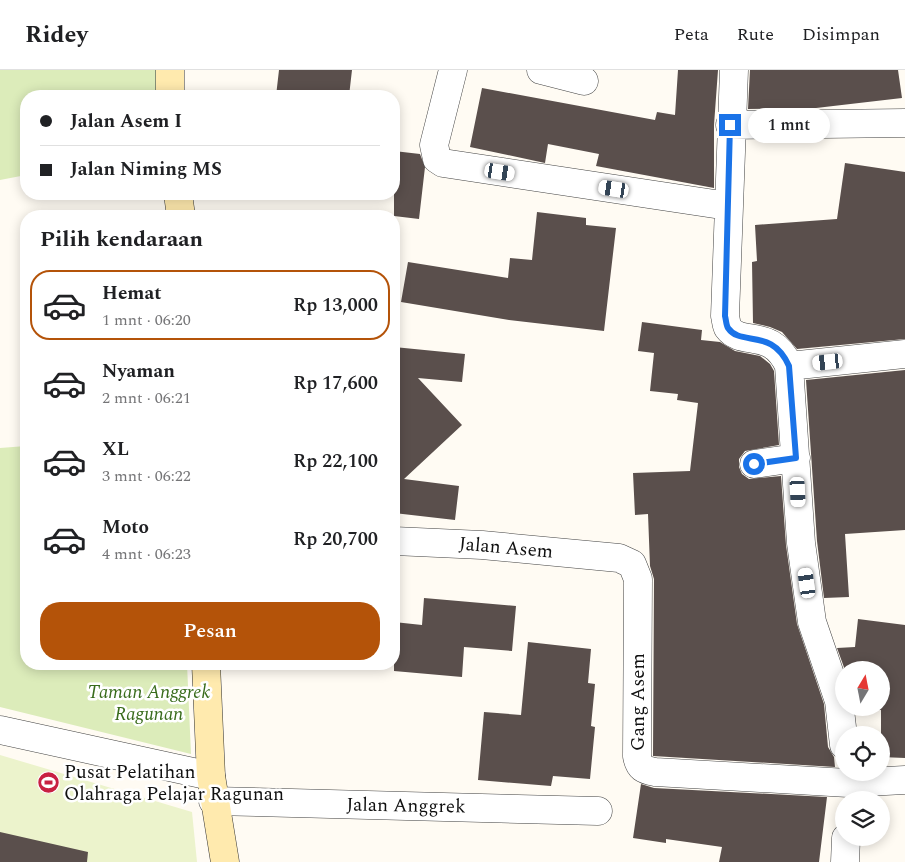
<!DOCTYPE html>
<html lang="id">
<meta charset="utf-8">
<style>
body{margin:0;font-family:Spectral,serif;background:#f6f6f6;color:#202124;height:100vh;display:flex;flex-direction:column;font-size:19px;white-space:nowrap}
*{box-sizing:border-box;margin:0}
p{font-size:16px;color:#757577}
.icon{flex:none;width:28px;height:28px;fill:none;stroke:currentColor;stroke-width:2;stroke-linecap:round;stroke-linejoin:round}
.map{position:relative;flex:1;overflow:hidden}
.panel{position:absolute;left:20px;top:140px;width:380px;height:460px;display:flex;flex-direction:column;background:#fff;border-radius:20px;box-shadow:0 2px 12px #0003}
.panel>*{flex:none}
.hud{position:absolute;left:20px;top:20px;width:380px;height:110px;border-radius:20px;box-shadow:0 2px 12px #0003;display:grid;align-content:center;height:110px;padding:0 20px;background:#fff}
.needle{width:32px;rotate:10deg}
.tools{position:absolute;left:835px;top:591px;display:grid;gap:10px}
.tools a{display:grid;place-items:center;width:55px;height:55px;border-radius:50%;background:#fff;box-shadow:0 2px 12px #0003;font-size:25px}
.end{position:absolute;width:22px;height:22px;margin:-11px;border:6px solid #1a73e8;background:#fff;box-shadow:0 0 0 2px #fff}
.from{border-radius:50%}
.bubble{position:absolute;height:35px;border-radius:18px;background:#fff;box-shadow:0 2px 12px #0003;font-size:16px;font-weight:600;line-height:35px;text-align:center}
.car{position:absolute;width:15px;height:30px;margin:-15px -8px;border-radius:6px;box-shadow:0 0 4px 1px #0007;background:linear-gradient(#fff 24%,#345 0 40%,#fff 0 76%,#345 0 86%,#fff 0)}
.hud b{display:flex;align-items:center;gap:18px;height:48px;font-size:19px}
.hud b+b{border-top:1px solid #e0e0e0}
.hud i{width:12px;height:12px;background:#202124}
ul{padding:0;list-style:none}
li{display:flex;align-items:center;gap:15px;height:70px;margin:0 10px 8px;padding:0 10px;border:2px solid transparent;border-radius:20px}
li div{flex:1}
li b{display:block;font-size:19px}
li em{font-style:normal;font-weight:600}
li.selected{border-color:#b45309}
li>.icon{width:45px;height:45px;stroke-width:1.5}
h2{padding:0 20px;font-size:22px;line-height:60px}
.primary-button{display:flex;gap:10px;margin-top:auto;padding:10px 20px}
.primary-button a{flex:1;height:58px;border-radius:20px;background:#b45309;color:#fff;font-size:20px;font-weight:600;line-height:58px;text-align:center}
header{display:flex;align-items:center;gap:30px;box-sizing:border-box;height:70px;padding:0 25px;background:#fff;border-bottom:1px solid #e0e0e0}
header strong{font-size:24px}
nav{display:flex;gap:28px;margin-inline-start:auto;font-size:18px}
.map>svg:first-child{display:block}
</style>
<header>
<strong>Ridey</strong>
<nav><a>Peta</a><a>Rute</a><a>Disimpan</a></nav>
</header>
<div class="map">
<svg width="905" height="792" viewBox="0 0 905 792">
<rect width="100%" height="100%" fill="#fffbf3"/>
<path fill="#dcecba" d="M0,0H160V26H26V105L0,110Z
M26,376V594H187L191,684L0,637V378Z"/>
<path fill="#ecf3cc" d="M0,685L192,742L197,792H0Z"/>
<path fill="#5a4f4c" d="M279,0H352L349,26H276Z
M678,0H718L714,55V118L596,96L599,84L548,74L545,93L470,77L482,18L655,50L657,42L675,45Z
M750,0H898L902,28L816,38L748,39Z
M394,81L420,84L425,97L419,149L394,146Z
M845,93L905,102V269L797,279L782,262L770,257L753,253L752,192L757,191L755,155L837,149Z
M537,142L586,148V155L616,158L604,261L509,250L401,232L408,192L508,208L510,188L532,190Z
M642,252L702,260L701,270L720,272L735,281L760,286L770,294L774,301L779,375L745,381L739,389V397L742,404L749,409L781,406L786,475L797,554L824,634L828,677L834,687L835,697L653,686L654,509L650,496L648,444L635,445L633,403L690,401L698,333L677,330L678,324L650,321L654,283L638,281Z
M394,277L465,284L462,312L418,308L462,355L404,409L459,416L455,450L394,443Z
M905,300V460L845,464L849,527L824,528L817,471L806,310Z
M424,528L516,536L512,581L464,577L462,607L394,601V552L422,555Z
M858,549L905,555V688L881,687V640H856L855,638H881V600H845L837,578L855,577Z
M528,572L591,579L588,613L595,614L591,656L595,657L590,709L553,706L551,716L478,710L484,642L521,645Z
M641,714L654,718L827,727L819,792H719L722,777L666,769V773L633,768Z
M0,762L88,782L87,792H0Z"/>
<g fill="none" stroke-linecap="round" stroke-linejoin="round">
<defs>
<path id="street" d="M453,0L434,75L437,89L443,93L728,136
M541,0L584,11
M734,0L725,246C726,249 726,255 728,258C742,277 772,257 789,296L801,473L812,552L839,631L844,675
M730,55L905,53
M789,296L905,284
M754,394L796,388
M394,471L482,475L619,488L632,494L638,509L637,686C639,698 644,700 655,702L848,713L905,710
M0,660L211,706
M213,731L598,741
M845,792L846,768"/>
<path id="secondary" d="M170,0V26
M178,124L181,146
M206,594L211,706L225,792"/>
</defs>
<use href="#street" stroke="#434343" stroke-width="29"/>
<use href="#secondary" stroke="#323232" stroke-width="29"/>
<use href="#street" stroke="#fff" stroke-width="28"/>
<use href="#secondary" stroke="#ffeaae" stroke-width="28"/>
</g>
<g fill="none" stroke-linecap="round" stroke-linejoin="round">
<path stroke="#1a73e8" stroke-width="6" d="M730,55L725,246C726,249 726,255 728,258C741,277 772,257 789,296L796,388L754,394"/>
</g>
<defs>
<symbol id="stadium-disc" viewBox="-11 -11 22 22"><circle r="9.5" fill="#c82042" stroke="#fff"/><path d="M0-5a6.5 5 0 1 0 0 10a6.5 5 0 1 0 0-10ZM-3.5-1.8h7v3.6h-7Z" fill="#fff"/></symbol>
</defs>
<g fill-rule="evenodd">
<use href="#stadium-disc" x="36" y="700" width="25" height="25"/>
</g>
<g text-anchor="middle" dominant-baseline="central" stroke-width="5" stroke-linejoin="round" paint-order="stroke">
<g font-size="19" fill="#101010" stroke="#fff">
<text transform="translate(506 478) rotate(5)">Jalan Asem</text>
<text transform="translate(638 632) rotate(-90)">Gang Asem</text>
<text transform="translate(406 736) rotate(1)">Jalan Anggrek</text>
</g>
<g font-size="19" font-style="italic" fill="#396c1c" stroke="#fff">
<text x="149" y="622">Taman Anggrek<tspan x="149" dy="22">Ragunan</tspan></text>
</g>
<g font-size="19" fill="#101010" stroke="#fff" text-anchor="start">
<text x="64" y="702">Pusat Pelatihan<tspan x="64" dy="22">Olahraga Pelajar Ragunan</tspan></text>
</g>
</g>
</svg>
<div class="tools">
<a><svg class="needle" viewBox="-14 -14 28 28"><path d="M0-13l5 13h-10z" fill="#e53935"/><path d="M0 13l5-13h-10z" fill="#757577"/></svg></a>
<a><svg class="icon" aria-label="locate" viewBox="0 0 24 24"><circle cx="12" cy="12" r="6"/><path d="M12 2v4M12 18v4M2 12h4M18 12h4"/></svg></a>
<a><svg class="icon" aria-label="layers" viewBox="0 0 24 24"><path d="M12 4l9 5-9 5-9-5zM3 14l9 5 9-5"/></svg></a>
</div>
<i class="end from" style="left:754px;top:394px"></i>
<i class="end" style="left:730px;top:55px"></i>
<div class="bubble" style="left:748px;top:38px;width:82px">1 mnt</div>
<i class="car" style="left:500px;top:102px;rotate:99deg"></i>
<i class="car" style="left:614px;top:119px;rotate:279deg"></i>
<i class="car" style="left:828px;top:292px;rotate:264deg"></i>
<i class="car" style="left:798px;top:422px;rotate:177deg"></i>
<i class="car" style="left:807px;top:513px;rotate:352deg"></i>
<div class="hud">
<b><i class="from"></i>Jalan Asem I</b>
<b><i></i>Jalan Niming MS</b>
</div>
<section class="panel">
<h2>Pilih kendaraan</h2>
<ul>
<li class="selected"><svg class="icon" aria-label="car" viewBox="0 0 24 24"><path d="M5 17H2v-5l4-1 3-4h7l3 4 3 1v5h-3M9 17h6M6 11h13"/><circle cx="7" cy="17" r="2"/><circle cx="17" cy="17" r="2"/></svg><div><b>Hemat</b><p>1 mnt · 06:20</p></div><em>Rp 13,000</em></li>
<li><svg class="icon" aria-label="car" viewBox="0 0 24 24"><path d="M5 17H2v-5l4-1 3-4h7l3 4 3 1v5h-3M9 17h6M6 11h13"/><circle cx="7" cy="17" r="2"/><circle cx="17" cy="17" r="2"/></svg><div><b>Nyaman</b><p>2 mnt · 06:21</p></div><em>Rp 17,600</em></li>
<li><svg class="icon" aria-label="car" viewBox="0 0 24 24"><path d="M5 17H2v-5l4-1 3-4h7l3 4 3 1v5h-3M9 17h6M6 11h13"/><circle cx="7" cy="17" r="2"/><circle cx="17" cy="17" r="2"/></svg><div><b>XL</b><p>3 mnt · 06:22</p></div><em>Rp 22,100</em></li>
<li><svg class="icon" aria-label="car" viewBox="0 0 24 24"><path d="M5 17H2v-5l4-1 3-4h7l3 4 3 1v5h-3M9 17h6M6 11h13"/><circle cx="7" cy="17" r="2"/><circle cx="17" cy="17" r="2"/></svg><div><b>Moto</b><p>4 mnt · 06:23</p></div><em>Rp 20,700</em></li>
</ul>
<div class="primary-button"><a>Pesan</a></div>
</section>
</div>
